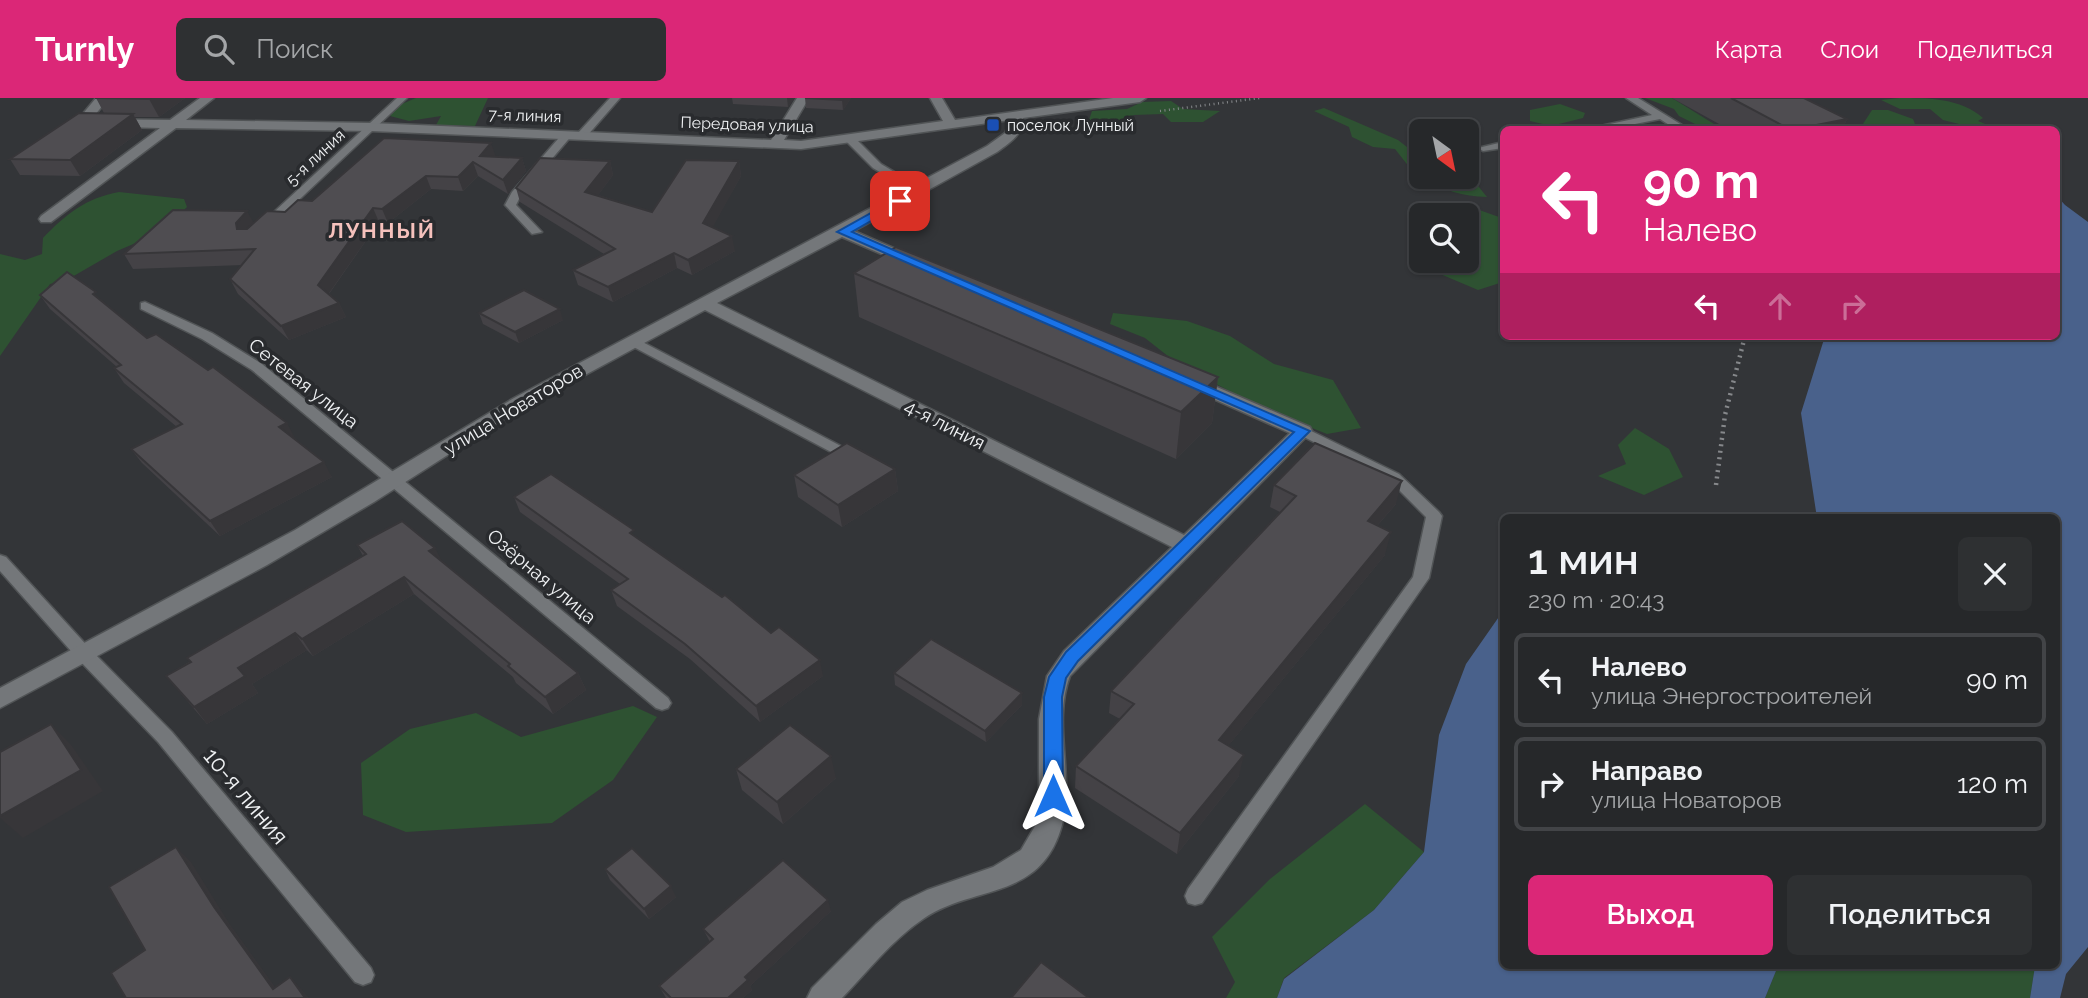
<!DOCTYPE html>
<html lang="ru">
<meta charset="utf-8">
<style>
body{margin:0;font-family:Raleway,sans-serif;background:#2e3032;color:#f1f3f6;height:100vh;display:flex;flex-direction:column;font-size:26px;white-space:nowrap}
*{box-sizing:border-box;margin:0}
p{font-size:23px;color:#a4a6a8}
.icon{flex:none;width:38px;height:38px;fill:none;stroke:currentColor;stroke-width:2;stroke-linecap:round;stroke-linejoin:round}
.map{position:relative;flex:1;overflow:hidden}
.details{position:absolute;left:1500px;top:416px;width:560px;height:455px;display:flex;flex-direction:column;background:#26282a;border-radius:10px;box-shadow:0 2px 5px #0004,0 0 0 2px #424447}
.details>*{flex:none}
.top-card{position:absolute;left:1500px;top:28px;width:560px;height:214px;border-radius:10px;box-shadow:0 2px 5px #0004,0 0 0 2px #424447;background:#db2777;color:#fff;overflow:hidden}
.needle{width:46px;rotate:147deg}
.buttons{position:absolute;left:1409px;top:21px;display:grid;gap:14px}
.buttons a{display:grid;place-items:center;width:70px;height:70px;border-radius:10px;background:#26282a;box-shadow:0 2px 5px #0004,0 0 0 2px #424447;font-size:35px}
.pin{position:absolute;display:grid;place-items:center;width:60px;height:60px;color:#fff;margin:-30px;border-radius:14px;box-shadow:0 4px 10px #0006}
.me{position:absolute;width:77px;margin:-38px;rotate:0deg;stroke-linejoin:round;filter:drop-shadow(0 0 5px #0008)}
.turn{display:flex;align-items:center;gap:24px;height:147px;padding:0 28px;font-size:32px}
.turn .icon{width:91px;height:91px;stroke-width:2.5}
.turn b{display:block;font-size:49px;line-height:60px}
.lanes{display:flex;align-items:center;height:66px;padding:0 28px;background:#0003;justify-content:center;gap:35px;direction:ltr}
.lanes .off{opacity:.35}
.round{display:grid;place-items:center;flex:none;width:74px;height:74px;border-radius:10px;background:#2e3032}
.overview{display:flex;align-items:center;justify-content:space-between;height:119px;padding:0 28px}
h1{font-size:42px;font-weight:600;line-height:52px}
.cta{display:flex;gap:14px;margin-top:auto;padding:14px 28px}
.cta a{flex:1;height:80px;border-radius:10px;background:#db2777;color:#fff;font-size:28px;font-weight:600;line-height:80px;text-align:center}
.cta a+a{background:#2e3032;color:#f1f3f6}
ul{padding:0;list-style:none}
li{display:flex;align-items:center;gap:21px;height:94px;margin:0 14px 10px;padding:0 14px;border:4px solid #424447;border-radius:10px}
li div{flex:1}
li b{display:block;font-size:26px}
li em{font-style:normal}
header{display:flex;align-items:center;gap:42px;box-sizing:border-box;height:98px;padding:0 35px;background:#db2777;color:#fff}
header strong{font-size:33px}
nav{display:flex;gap:38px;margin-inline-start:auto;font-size:24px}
.search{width:490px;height:63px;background:#2e3032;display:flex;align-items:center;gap:18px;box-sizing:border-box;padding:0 24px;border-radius:10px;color:#a4a6a8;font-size:26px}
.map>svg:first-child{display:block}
</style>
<header>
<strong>Turnly</strong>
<div class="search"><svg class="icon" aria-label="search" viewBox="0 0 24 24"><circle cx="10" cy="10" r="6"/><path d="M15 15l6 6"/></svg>Поиск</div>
<nav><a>Карта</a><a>Слои</a><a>Поделиться</a></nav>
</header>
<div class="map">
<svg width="2088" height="900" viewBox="0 0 2088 900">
<rect width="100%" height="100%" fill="#333538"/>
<g fill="#2e5232">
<path d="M416 0H488L475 28 436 27 441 18 409 23 390 18 397 8Z"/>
<path d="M1645 0H1672L1722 31H1705L1679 18 1674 11Z"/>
<path d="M1899 0C1928 0 1961 0 1983 20L1978 23 1997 31H1979L1943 22 1930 11H1900L1881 2Z"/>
<path d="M1171 3 1183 11 1220 13 1203 24H1171L1163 16 1134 17 1120 23 1089 22 1092 13 1127 11 1142 4Z"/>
<path d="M1560 6 1585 15 1583 20 1551 28 1530 23V12Z"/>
<path d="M1324 10 1398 42 1421 60V77L1410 70 1395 51 1373 49 1352 39 1349 29 1314 13Z"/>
<path d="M1872 12H1888L1913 21 1917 31H1874L1863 26Z"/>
<path d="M1423 79 1474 83 1487 99C1462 98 1444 93 1423 79Z"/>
<path d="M119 94 184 101 187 109 159 135 117 153 65 183 50 186 0 258V156L25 162 42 156 43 140C66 116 86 100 119 94Z"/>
<path d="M1468 108 1499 119 1503 138V184L1478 192 1426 170 1432 163H1466L1468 116 1457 110Z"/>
<path d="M1113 215 1187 223 1230 238 1274 266 1333 282 1361 330 1327 336 1262 310 1178 266 1145 240 1110 226Z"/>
<path d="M1635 330 1669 351 1683 379 1644 397 1598 378 1626 366 1618 347Z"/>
<path d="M633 608 657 619 613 682 552 725 406 734 363 717 361 665 410 631 476 615 521 639Z"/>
<path d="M1365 706 1424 754 1374 812 1284 880 1277 900H1226L1235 884 1212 839 1270 781Z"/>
<path d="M1778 868H2035L2030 900H1765Z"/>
</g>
<g fill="#49618b">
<path d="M2056 97 2065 107 2088 124V849L2066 876 2060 900H2030L2035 868H2056V420H1817L1801 315 1825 238H2056Z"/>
<path d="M1503 513V868H1778L1765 900H1277L1284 881 1374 812 1424 754 1439 637 1466 566Z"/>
</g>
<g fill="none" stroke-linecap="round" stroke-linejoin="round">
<defs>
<g id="lane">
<path d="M397 0H407L269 130H261V126Z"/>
<path d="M610 0H620L586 39H578V35Z"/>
<path d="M1626 0H1638L1690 32H1677L1660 21 1605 32H1582L1652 17Z"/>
<path d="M564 34 573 36 521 97 516 107 542 134 532 136 505 107 512 94Z"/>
<path d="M846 39H854L881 66 923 91V95H915L873 70 846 43Z"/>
<path d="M1503 44V50L1483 53 1478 50Z"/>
<path d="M145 204 212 235 262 266 668 600 671 605 668 610 662 612 656 610 252 272 202 241 141 211V205Z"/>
<path d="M633 239 858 357 860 360 853 365 848 363 628 246 627 243Z"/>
<path d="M1303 329 1399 376 1439 414 1442 418 1429 480 1202 805 1195 807 1188 805 1185 798 1188 791 1413 479 1426 419 1389 382 1298 336 1296 333Z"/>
<path d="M0 457 6 459 91 552 172 634 371 870 374 877 371 884 363 887 355 884 158 644 79 562 0 473Z"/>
</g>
<path id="street" d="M96 0H109L94 18V21L170 22 200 0H214L186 22 371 25 771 42 797 0H809L784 42 801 43 943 23 930 0H942L955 22 1113 0H1146L1140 4 1023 20C1023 37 1009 45 997 54L854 133 919 161 921 164 919 167H907L842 139 717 205 1184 437 1290 335 1184 288 1181 284 1184 280H1196L1310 329 1312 333 1070 578C1052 626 1075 678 1062 727 1041 804 973 786 923 821 892 842 868 873 842 900H807L812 890 876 826 902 804 927 792 993 769 1021 752 1035 728 1039 707V621L1047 578 1064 553 1172 449 705 212 504 321 374 404 267 467 0 610V590L295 432 514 300 987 48 1005 35 1010 22 801 51 371 33 176 30 51 124H41L39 121 41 118 160 30 84 28 81 18Z"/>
</defs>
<use href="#lane" stroke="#515456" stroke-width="3"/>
<use href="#street" stroke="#515456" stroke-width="3"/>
<path stroke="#86888b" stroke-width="2.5" stroke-dasharray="1 3.5" stroke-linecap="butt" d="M1160 13 1260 0"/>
<path stroke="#86888b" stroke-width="4.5" stroke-dasharray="2 4.5" stroke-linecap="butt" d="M1716 387 1725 317 1745 238"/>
<use href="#lane" fill="#74777a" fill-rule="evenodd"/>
<use href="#street" fill="#74777a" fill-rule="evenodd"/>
</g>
<g fill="#444246">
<path d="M96 0H185L159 19H135L142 32 80 78 20 77 10 61 104 15Z"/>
<path d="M732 0H794L788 9 733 6Z"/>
<path d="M805 0H851L843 12 806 10Z"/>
<path d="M1672 0H1804L1847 21 1842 32H1730Z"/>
<path d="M496 59 522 60 526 73 508 96 478 78 463 93 431 91 388 125 379 124 329 196 339 205 346 219 289 242 238 196 230 181 243 167 133 171 124 156 254 125 312 103Z"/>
<path d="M610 63 613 77 598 97 652 114 739 63 741 78 712 129 735 153 692 177 677 170 613 204 578 187 573 172 604 156 520 104 516 90Z"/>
<path d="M854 175 1218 279 1212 325 1176 361 859 219Z"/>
<path d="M40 197 101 203 147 240 295 340H294L332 379 220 438 142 365 131 351 177 329 124 285 114 270 117 269 50 211Z"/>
<path d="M479 215 563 222 519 245 483 226Z"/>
<path d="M895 371 898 393 842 429 798 399 794 377Z"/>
<path d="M1274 387 1396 406 1377 428 1385 457 1228 648 1239 678 1177 756 1075 690 1076 668 1120 621 1109 615 1111 593 1280 414 1270 409Z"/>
<path d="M514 399 637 440 823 578 760 624 690 561 617 508 611 492 620 486 520 414Z"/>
<path d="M357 447 442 463 578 575 586 592 553 616 516 585 513 579 414 496 313 558 307 552 252 586 258 595 207 626 166 578 363 458Z"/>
<path d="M894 575 1022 607 986 644 895 587Z"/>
<path d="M736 671 836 680 783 726 742 692Z"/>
<path d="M605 771 676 799 649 821 610 782Z"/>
<path d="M831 813 750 888 752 892 743 900H666L659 888 710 844 703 831Z"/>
</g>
<g fill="#373639">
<path d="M150 0H185L159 19 149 1Z"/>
<path d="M787 0H794L788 9Z"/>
<path d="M844 0H851L843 12 842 2Z"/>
<path d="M133 16 142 32 80 78 70 62Z"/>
<path d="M1847 21 1842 32H1794Z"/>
<path d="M491 45 496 59 484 72 480 58Z"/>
<path d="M522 60 526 73 508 96 503 82Z"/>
<path d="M610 63 613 77 590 108 585 94Z"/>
<path d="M739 63 741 78 707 140 703 125Z"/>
<path d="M473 64 478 78 463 93 458 79Z"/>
<path d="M426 78 431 91 388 125 382 111Z"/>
<path d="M373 110 379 124 325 201 318 187Z"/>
<path d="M247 113 255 127 244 145 237 131 236 125Z"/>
<path d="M732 138 735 153 692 177 688 162Z"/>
<path d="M674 155 677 170 613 204 608 189Z"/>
<path d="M339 205 346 219 289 242 281 228Z"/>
<path d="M560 211 563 222 519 245 515 234Z"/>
<path d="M1218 279 1212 325 1176 361 1181 314Z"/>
<path d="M287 325 295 340 288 344 279 329Z"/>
<path d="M324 364 332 379 220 438 210 423Z"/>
<path d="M895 371 898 393 842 429 838 407Z"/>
<path d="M1402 383 1396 406 1362 445 1368 423Z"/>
<path d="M1391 434 1385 457 1215 664 1219 642Z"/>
<path d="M435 450 444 467 429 453Z"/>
<path d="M404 479 414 496 313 558 302 541Z"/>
<path d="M295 535 307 552 252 586 258 595 207 626 194 609 238 570Z"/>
<path d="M820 562 823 578 760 624 756 608Z"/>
<path d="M578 575 586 592 553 616 545 599Z"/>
<path d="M1022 595V607L986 644 985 633Z"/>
<path d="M51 626 72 648 103 693 23 740 0 720V718Z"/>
<path d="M1244 657 1239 678 1177 756 1180 735Z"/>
<path d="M831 658 836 680 783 726 777 704Z"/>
<path d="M176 749 191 764 229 825 283 900 273 891 214 809Z"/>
<path d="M671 788 676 799 649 821 644 811Z"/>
<path d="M828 802 831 813 750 888 752 892 743 900H728L745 879Z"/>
<path d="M290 879 304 894 309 900H305Z"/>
</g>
<g fill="#4f4d51" stroke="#373639" stroke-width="2">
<path d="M95 0H150L149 1Z"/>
<path d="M805 0H844L842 2Z"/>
<path d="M1731 0H1804L1847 21 1791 32Z"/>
<path d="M79 15 133 16 70 62 10 61Z"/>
<path d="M384 40 491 45 480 58 522 60 503 82 473 64 458 79 426 78 382 111 373 110 318 187 339 205 281 228 230 181 255 151 124 156 173 112 247 113 236 125 237 131H247L267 113 285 114 298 102 312 103Z"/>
<path d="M540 60 610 63 585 94 652 114 686 62 739 63 703 125 732 138 688 162 674 155 608 189 573 172 615 151 516 90Z"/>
<path d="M896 149 1218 279 1181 314 854 175Z"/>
<path d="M67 174 96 194 93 196 147 240 156 236 208 272 213 269 287 325 279 329 324 364 210 423 131 351 182 326 114 270 121 267 40 197Z"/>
<path d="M524 192 560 211 515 234 479 215Z"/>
<path d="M847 345 895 371 838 407 794 377Z"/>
<path d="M1315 345 1402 383 1368 423 1391 434 1219 642 1244 657 1180 735 1076 668 1134 606 1111 593 1296 398 1274 387Z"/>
<path d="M551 376 634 432 630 435 722 499 725 497 771 535 779 529 820 562 756 608 685 546 611 492 628 481 514 399Z"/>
<path d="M402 423 435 450 429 453 578 575 545 599 508 568 510 566 404 479 302 541 295 535 238 570 245 578 194 609 166 578 191 564 187 560 366 456 357 447Z"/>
<path d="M931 541 1022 595 985 633 894 575Z"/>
<path d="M51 626 81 672 0 718V654Z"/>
<path d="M790 627 831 658 777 704 736 671Z"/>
<path d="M176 749 214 809 273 891 290 879 305 900H126L111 875 145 852 109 789Z"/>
<path d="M632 750 671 788 644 811 605 771Z"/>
<path d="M783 762 828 802 745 879 748 882 728 900H671L659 888 713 841 703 831Z"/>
<path d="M1041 864 1089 900H1011Z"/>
</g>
<path fill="#1a73e8" stroke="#114b97" stroke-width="2" d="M896 101 906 103 852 134 1310 333 1078 563 1066 580 1062 599 1063 698 1060 704 1053 707 1046 704 1044 698V599L1049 579 1066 554 1294 334 837 134Z"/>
<rect fill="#1a4fb4" stroke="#292b2e" stroke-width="2.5" x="986" y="20" width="14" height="14" rx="3.5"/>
<g text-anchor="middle" stroke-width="7" stroke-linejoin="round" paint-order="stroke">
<g font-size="16" fill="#eff1f3" stroke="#292b2e">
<text transform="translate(525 17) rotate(2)" y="6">7-я линия</text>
<text transform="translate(747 26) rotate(2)" y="6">Передовая улица</text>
<text transform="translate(315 59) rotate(-43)" y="6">5-я линия</text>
</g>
<g font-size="16" fill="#eff1f3" stroke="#292b2e" text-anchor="start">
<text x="1007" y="33">поселок Лунный</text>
</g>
<g font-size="19" fill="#eff1f3" stroke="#292b2e">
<text transform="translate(304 285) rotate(38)" y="7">Сетевая улица</text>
<text transform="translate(513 311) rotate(-31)" y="7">улица Новаторов</text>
<text transform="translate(945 326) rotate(27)" y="7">4-я линия</text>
<text transform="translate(542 478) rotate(40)" y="7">Озёрная улица</text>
</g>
<g font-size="21" font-weight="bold" letter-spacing="2" fill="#f5c1bc" stroke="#292b2e">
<text x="382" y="140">ЛУННЫЙ</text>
</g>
<g font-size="23" fill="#eff1f3" stroke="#292b2e">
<text transform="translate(246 698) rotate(50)" y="8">10-я линия</text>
</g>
</g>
</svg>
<div class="buttons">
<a><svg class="needle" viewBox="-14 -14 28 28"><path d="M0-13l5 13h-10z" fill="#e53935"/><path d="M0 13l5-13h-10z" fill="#a4a6a8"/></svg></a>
<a><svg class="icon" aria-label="search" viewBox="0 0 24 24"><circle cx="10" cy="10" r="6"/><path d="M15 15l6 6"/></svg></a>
</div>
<div class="pin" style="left:900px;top:103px;background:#d93025"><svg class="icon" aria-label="arrive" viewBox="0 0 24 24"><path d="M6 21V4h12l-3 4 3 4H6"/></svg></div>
<svg class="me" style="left:1053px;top:698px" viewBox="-20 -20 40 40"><path d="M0-17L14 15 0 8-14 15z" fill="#1a73e8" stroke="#fff" stroke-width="4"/></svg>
<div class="top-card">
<div class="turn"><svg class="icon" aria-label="left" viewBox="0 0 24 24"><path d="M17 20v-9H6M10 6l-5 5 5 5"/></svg><div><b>90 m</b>Налево</div></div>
<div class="lanes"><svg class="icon" aria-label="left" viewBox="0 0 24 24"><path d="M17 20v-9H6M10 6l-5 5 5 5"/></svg><svg class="icon off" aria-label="ahead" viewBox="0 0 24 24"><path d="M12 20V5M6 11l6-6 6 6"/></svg><svg class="icon off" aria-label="right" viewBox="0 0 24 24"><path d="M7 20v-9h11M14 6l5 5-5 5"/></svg></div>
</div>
<section class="details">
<div class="overview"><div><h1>1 мин</h1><p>230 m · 20:43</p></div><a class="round"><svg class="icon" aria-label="close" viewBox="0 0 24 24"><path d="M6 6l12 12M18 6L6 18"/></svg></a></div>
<ul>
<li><svg class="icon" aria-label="left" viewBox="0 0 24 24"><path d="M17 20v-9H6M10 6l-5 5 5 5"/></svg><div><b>Налево</b><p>улица Энергостроителей</p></div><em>90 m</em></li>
<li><svg class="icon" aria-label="right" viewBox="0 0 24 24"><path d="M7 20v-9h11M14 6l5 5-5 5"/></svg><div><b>Направо</b><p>улица Новаторов</p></div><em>120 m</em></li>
</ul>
<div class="cta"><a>Выход</a><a>Поделиться</a></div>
</section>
</div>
